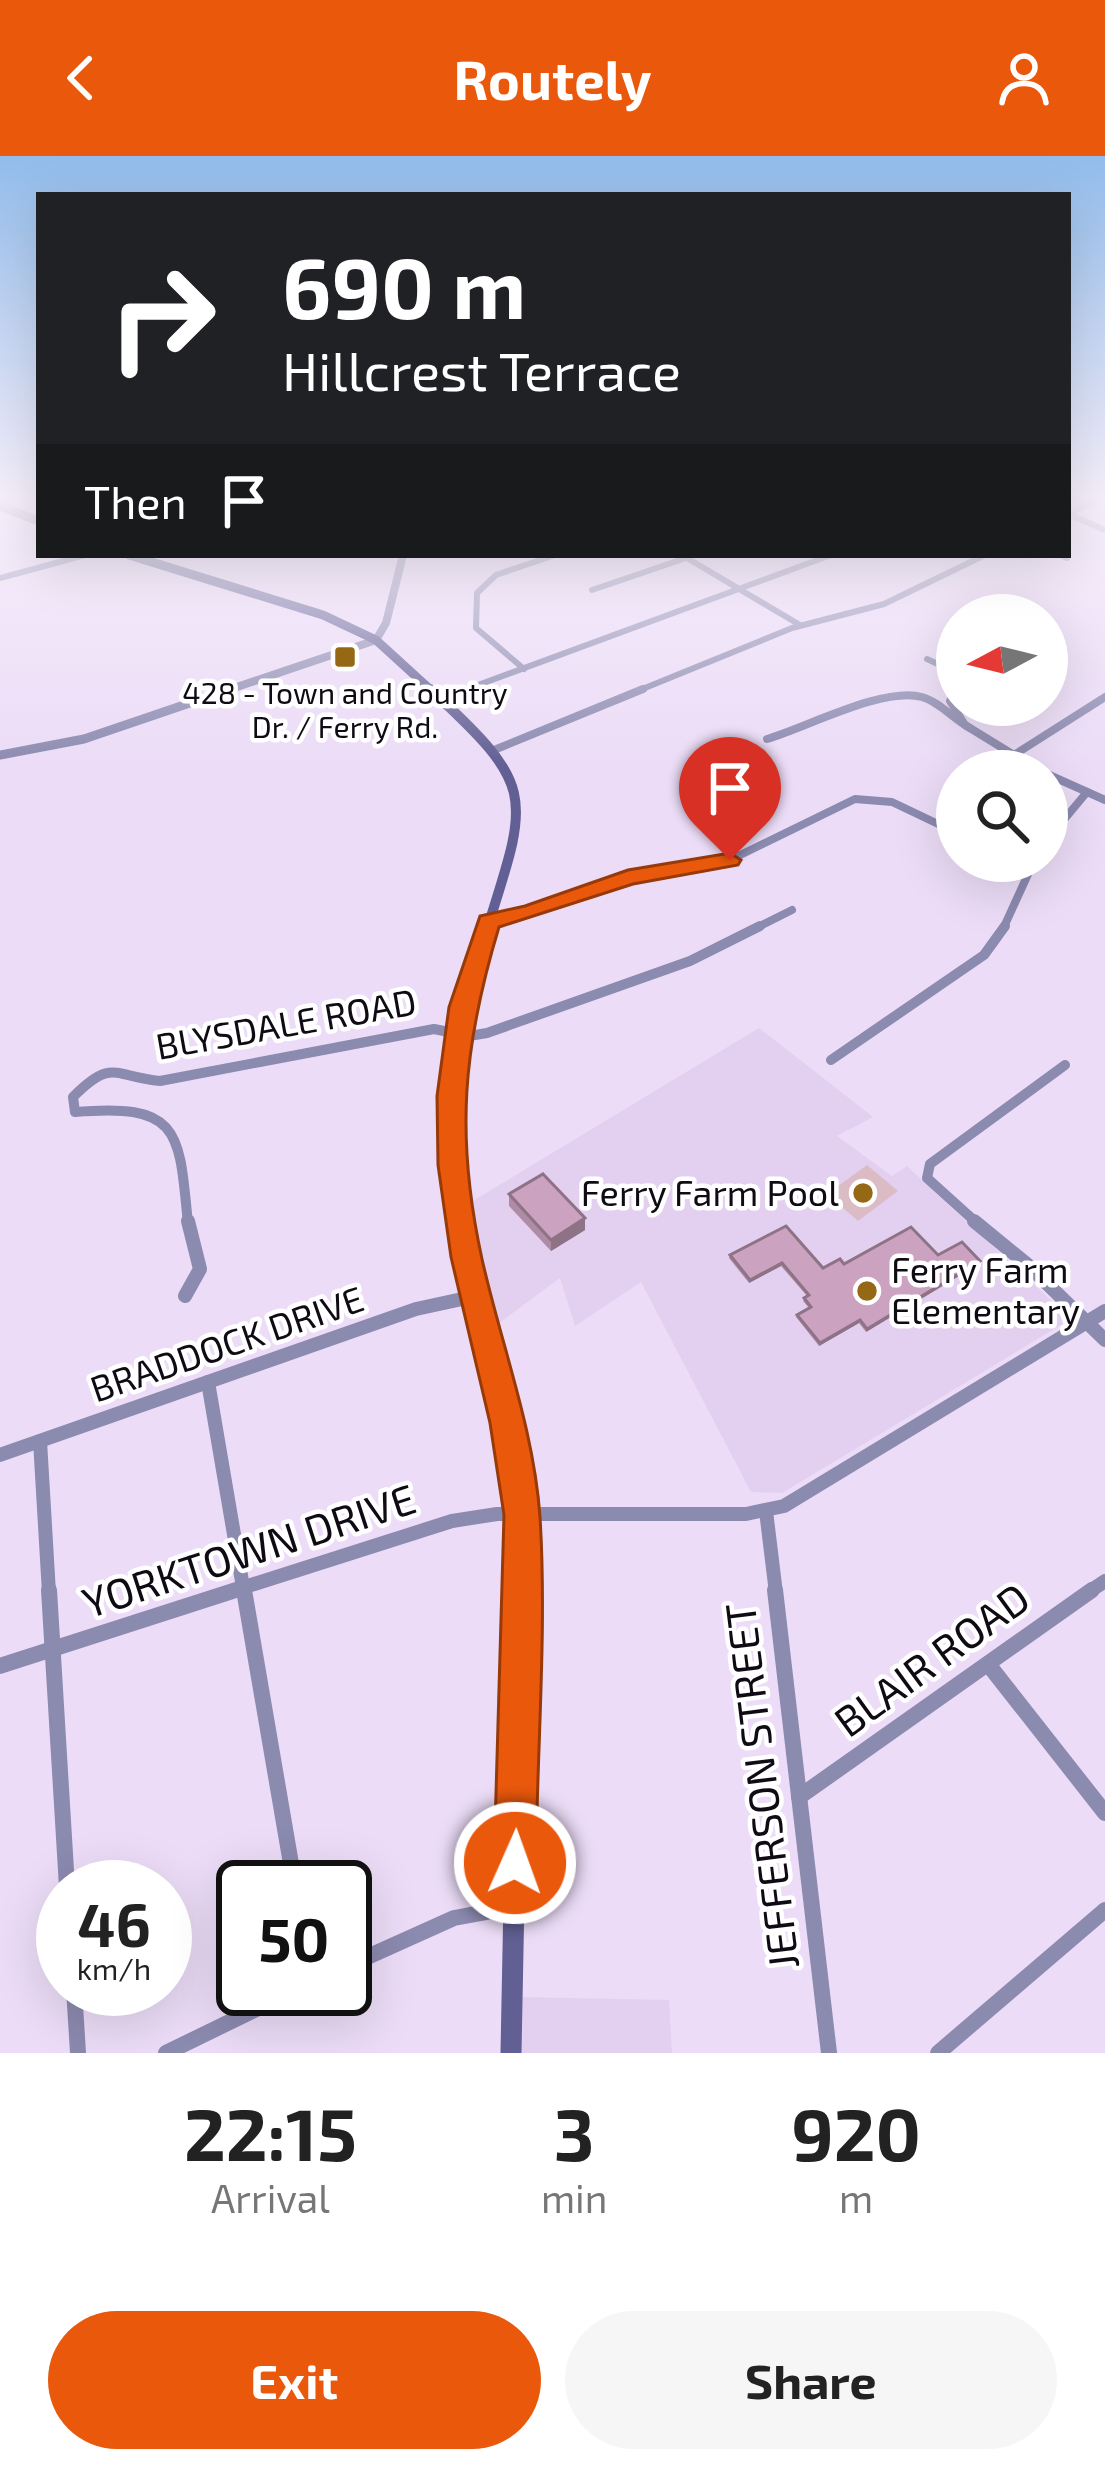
<!DOCTYPE html>
<style>
body{margin:0;font-family:"Exo 2",sans-serif;background:#f6f6f6;color:#222;height:100vh;display:flex;flex-direction:column;font-size:45px;white-space:nowrap}
*{box-sizing:border-box;margin:0}
p{font-size:39px;color:#767676}
.icon{flex:none;width:66px;height:66px;fill:none;stroke:currentColor;stroke-width:2;stroke-linecap:round;stroke-linejoin:round}
.map{position:relative;height:1897px;overflow:hidden}
.details{display:flex;flex-direction:column;background:#fff;flex:1}
.details>*{flex:none}
.top-card{position:absolute;left:36px;top:36px;width:1035px;height:366px;border-radius:0px;box-shadow:0 12px 48px #0002;background:#202124;color:#fff;overflow:hidden}
.needle{width:78px;rotate:263deg}
.buttons{position:absolute;left:936px;top:438px;display:grid;gap:24px}
.buttons a{display:grid;place-items:center;width:132px;height:132px;border-radius:50%;background:#fff;box-shadow:0 12px 48px #0002;font-size:60px}
.speed{position:absolute;left:36px;top:1704px;display:flex;gap:24px;font-size:60px;font-weight:700;text-align:center}
.speed>*{display:grid;place-content:center;width:156px;height:156px;border-radius:50%;background:#fff;box-shadow:0 12px 48px #0002;line-height:1}
.speed small{font-size:30px;font-weight:400}
.speed .limit{border:6px solid #111;border-radius:18px;background:#fff;color:#111}
.pin{position:absolute;display:grid;place-items:center;width:102px;height:102px;color:#fff;margin:-123px -51px;border-radius:50% 50% 50% 0;rotate:-45deg;box-shadow:0 0 12px #0007}
.pin .icon{rotate:45deg}
.me{position:absolute;width:132px;margin:-66px;rotate:2deg;stroke-linejoin:round;filter:drop-shadow(0 0 9px #0008)}
.turn{display:flex;align-items:center;gap:42px;height:252px;padding:0 48px;font-size:54px}
.turn .icon{width:156px;height:156px;stroke-width:2.5}
.turn b{display:block;font-size:84px;line-height:102px}
.then{display:flex;align-items:center;height:114px;padding:0 48px;background:#0003;gap:24px;font-size:45px}
.eta{display:flex;justify-content:space-evenly;align-items:center;height:204px;text-align:center}
.eta b{font-size:72px;font-weight:700;line-height:84px}
.button{display:flex;gap:24px;margin-top:auto;padding:24px 48px}
.button a{flex:1;height:138px;border-radius:72px;background:#ea580c;color:#fff;font-size:48px;font-weight:700;line-height:138px;text-align:center}
.button a+a{background:#f6f6f6;color:#222}
header{display:flex;justify-content:space-between;align-items:center;height:156px;padding:0 48px;background:#ea580c;color:#fff;font-size:54px;font-weight:700}
.map>svg:first-child{display:block}
</style>
<header><svg class="icon" aria-label="back" viewBox="0 0 24 24"><path d="M15 5l-7 7 7 7"/></svg>Routely<svg class="icon" aria-label="person" viewBox="0 0 24 24"><circle cx="12" cy="8" r="4"/><path d="M4 21q1-7 8-7t8 7"/></svg></header>
<div class="map">
<svg width="1105" height="1897" viewBox="0 0 1105 1897">
<rect width="100%" height="100%" fill="#ecdcf7"/>
<g fill="#e3d0f1">
<path d="M759 872 873 961 837 980 892 1020 907 1010 1071 1163 782 1337 751 1336 641 1126 575 1170 560 1122 495 1170 468 1048Z"/>
<path d="M518 1841 669 1844 672 1897H519Z"/>
</g>
<path fill="#dcbcc4" d="M867 1009 898 1035 858 1065 827 1038Z"/>
<g fill="none" stroke-linecap="round" stroke-linejoin="round">
<g stroke="#8b8aaf" stroke-width="6">
<path d="M1068 358 1105 374"/>
<path d="M1068 358 1094 345"/>
<path d="M682 399 800 469"/>
<path d="M1060 399 1067 402"/>
<path d="M0 422 85 399"/>
<path d="M592 434 686 402"/>
<path d="M1019 457 1024 459"/>
<path d="M1047 469 1055 475 1047 482"/>
<path d="M927 503 957 517"/>
<path d="M524 513 476 472 477 437 496 419 555 399"/>
<path d="M459 536 831 399"/>
<path d="M635 536 792 472 884 448 985 399"/>
</g>
<g stroke="#8b8aaf" stroke-width="8">
<path d="M957 533 950 545 965 569 1040 615"/>
<path d="M443 542 467 533"/>
<path d="M767 583C805 572 884 530 922 541 940 546 954 564 970 572"/>
<path d="M494 594 643 533"/>
<path d="M1014 599 1105 541"/>
<path d="M1047 618 1105 644"/>
<path d="M1047 684 1087 636"/>
<path d="M488 766 530 757 629 722 730 704 855 643 892 646 957 677"/>
<path d="M754 773 792 754"/>
<path d="M1003 773 1034 705"/>
</g>
<g stroke="#8b8aaf" stroke-width="10">
<path d="M831 904 984 799 1005 770"/>
<path d="M188 1068C179 975 181 947 75 956L73 941C112 902 113 920 160 925L434 873 469 880 487 877 690 805 760 770"/>
<path d="M978 1068 927 1022 930 1008 1065 909"/>
</g>
<g stroke="#8b8aaf" stroke-width="14">
<path d="M974 1065 1029 1110 1105 1184"/>
<path d="M185 1140 200 1113 188 1065"/>
<path d="M208 1226 244 1437"/>
<path d="M40 1285 49 1437"/>
<path d="M0 1299 416 1153 476 1140"/>
<path d="M766 1355 776 1437"/>
<path d="M226 1437 452 1365 497 1358H746L784 1350 1105 1155"/>
<path d="M1087 1437 1105 1425"/>
</g>
<g stroke="#8b8aaf" stroke-width="16">
<path d="M49 1434 67 1731"/>
<path d="M244 1434 295 1731"/>
<path d="M775 1434 829 1897"/>
<path d="M988 1508 1105 1657"/>
<path d="M0 1510 236 1434"/>
<path d="M799 1641 1092 1434"/>
<path d="M345 1811 454 1762 514 1751"/>
<path d="M74 1833 78 1897"/>
<path d="M166 1897 297 1833"/>
<path d="M938 1897 1105 1754"/>
</g>
<path stroke="#8b8aaf" stroke-width="8" d="M222 536 376 484 386 467 403 399"/>
<path stroke="#8b8aaf" stroke-width="9" d="M0 599 84 583 231 533"/>
<g stroke="#615f93" stroke-width="9">
<path d="M0 350 39 365"/>
<path d="M129 399 323 459 376 484 433 536"/>
</g>
<path stroke="#615f93" stroke-width="10" d="M430 533C536 631 530 638 487 773"/>
<path stroke="#615f93" stroke-width="14" d="M460 1068 449 970 462 851 488 770"/>
<path stroke="#615f93" stroke-width="16" d="M460 1065 507 1267 522 1359 520 1437"/>
<path stroke="#615f93" stroke-width="21" d="M511 1897 520 1434"/>
</g>
<g fill="#af8ca5">
<path d="M509 1038 585 1062V1074L551 1095 509 1050Z"/>
<path d="M730 1099 823 1112 844 1108 938 1099 980 1105 979 1108 866 1176 859 1167 819 1190 796 1161 797 1159 809 1152 803 1145 807 1140 781 1110 749 1127 729 1102Z"/>
</g>
<g fill="#8e7286">
<path d="M585 1062V1074L551 1095V1084Z"/>
<path d="M980 1105 979 1108 866 1176 867 1173Z"/>
<path d="M782 1107 781 1110 749 1127 750 1124Z"/>
<path d="M860 1164 859 1167 819 1190 820 1187Z"/>
</g>
<g fill="#cba3c0" stroke="#8e7286" stroke-width="3">
<path d="M543 1018 585 1062 551 1084 509 1038Z"/>
<path d="M786 1070 823 1112 840 1103 844 1108 911 1071 938 1099 962 1086 980 1105 867 1173 860 1164 820 1187 797 1159 811 1151 804 1142 809 1139 782 1107 750 1124 730 1099Z"/>
</g>
<linearGradient id="sky" x2="0" y2="1"><stop stop-color="#92bceb"/><stop offset="0.56" stop-color="#f6effb"/><stop offset="1" stop-color="#f6effb" stop-opacity="0"/></linearGradient>
<rect width="1105" height="611" fill="url(#sky)"/>
<path fill="#ea580c" stroke="#983908" stroke-width="3" d="M730 697 741 704 738 709 633 728 499 771C463 890 455 980 482 1103 501 1188 534 1273 540 1361 547 1472 537 1594 536 1707L530 1722 515 1728 500 1722 494 1707 504 1359 490 1267 451 1101 438 1009 437 940 449 851 480 760 525 750 628 714Z"/>
<g fill="#956815" stroke="#fff" stroke-width="4.5">
<rect x="333" y="489" width="24" height="24" rx="6"/>
<circle cx="863" cy="1037" r="12"/>
<circle cx="867" cy="1135" r="12"/>
</g>
<g text-anchor="middle" stroke-width="9" stroke-linejoin="round" paint-order="stroke">
<g font-size="30" fill="#0f0a13" stroke="#fff">
<text x="345" y="548">428 - Town and Country<tspan x="345" dy="34">Dr. / Ferry Rd.</tspan></text>
</g>
<g font-size="36" fill="#0f0a13" stroke="#fff">
<text transform="translate(286 868) rotate(-10)" y="13">BLYSDALE ROAD</text>
<text transform="translate(227 1188) rotate(-19)" y="13">BRADDOCK DRIVE</text>
</g>
<g font-size="36" fill="#0f0a13" stroke="#fff" text-anchor="end">
<text x="839" y="1050">Ferry Farm Pool</text>
<text x="891" y="1127" text-anchor="start">Ferry Farm<tspan x="891" dy="41">Elementary</tspan></text>
</g>
<g font-size="42" fill="#0f0a13" stroke="#fff">
<text transform="translate(249 1395) rotate(-18)" y="15">YORKTOWN DRIVE</text>
<text transform="translate(932 1504) rotate(-36)" y="15">BLAIR ROAD</text>
<text transform="translate(762 1630) rotate(-97)" y="15">JEFFERSON STREET</text>
</g>
</g>
</svg>
<div class="buttons">
<a><svg class="needle" viewBox="-14 -14 28 28"><path d="M0-13l5 13h-10z" fill="#e53935"/><path d="M0 13l5-13h-10z" fill="#767676"/></svg></a>
<a><svg class="icon" aria-label="search" viewBox="0 0 24 24"><circle cx="10" cy="10" r="6"/><path d="M15 15l6 6"/></svg></a>
</div>
<div class="speed"><div>46<small>km/h</small></div><div class="limit">50</div></div>
<div class="pin" style="left:730px;top:704px;background:#d93025"><svg class="icon" aria-label="arrive" viewBox="0 0 24 24"><path d="M6 21V4h12l-3 4 3 4H6"/></svg></div>
<svg class="me" style="left:515px;top:1707px" viewBox="-20 -20 40 40"><circle r="17" fill="#ea580c" stroke="#fff" stroke-width="3"/><path d="M0-11L8 9 0 5-8 9z" fill="#fff"/></svg>
<div class="top-card">
<div class="turn"><svg class="icon" aria-label="right" viewBox="0 0 24 24"><path d="M7 20v-9h11M14 6l5 5-5 5"/></svg><div><b>690 m</b>Hillcrest Terrace</div></div>
<div class="then">Then<svg class="icon" aria-label="arrive" viewBox="0 0 24 24"><path d="M6 21V4h12l-3 4 3 4H6"/></svg></div>
</div>
</div>
<section class="details">
<div class="eta">
<div><b>22:15</b><p>Arrival</p></div>
<div><b>3</b><p>min</p></div>
<div><b>920</b><p>m</p></div>
</div>
<div class="button"><a>Exit</a><a>Share</a></div>
</section>
